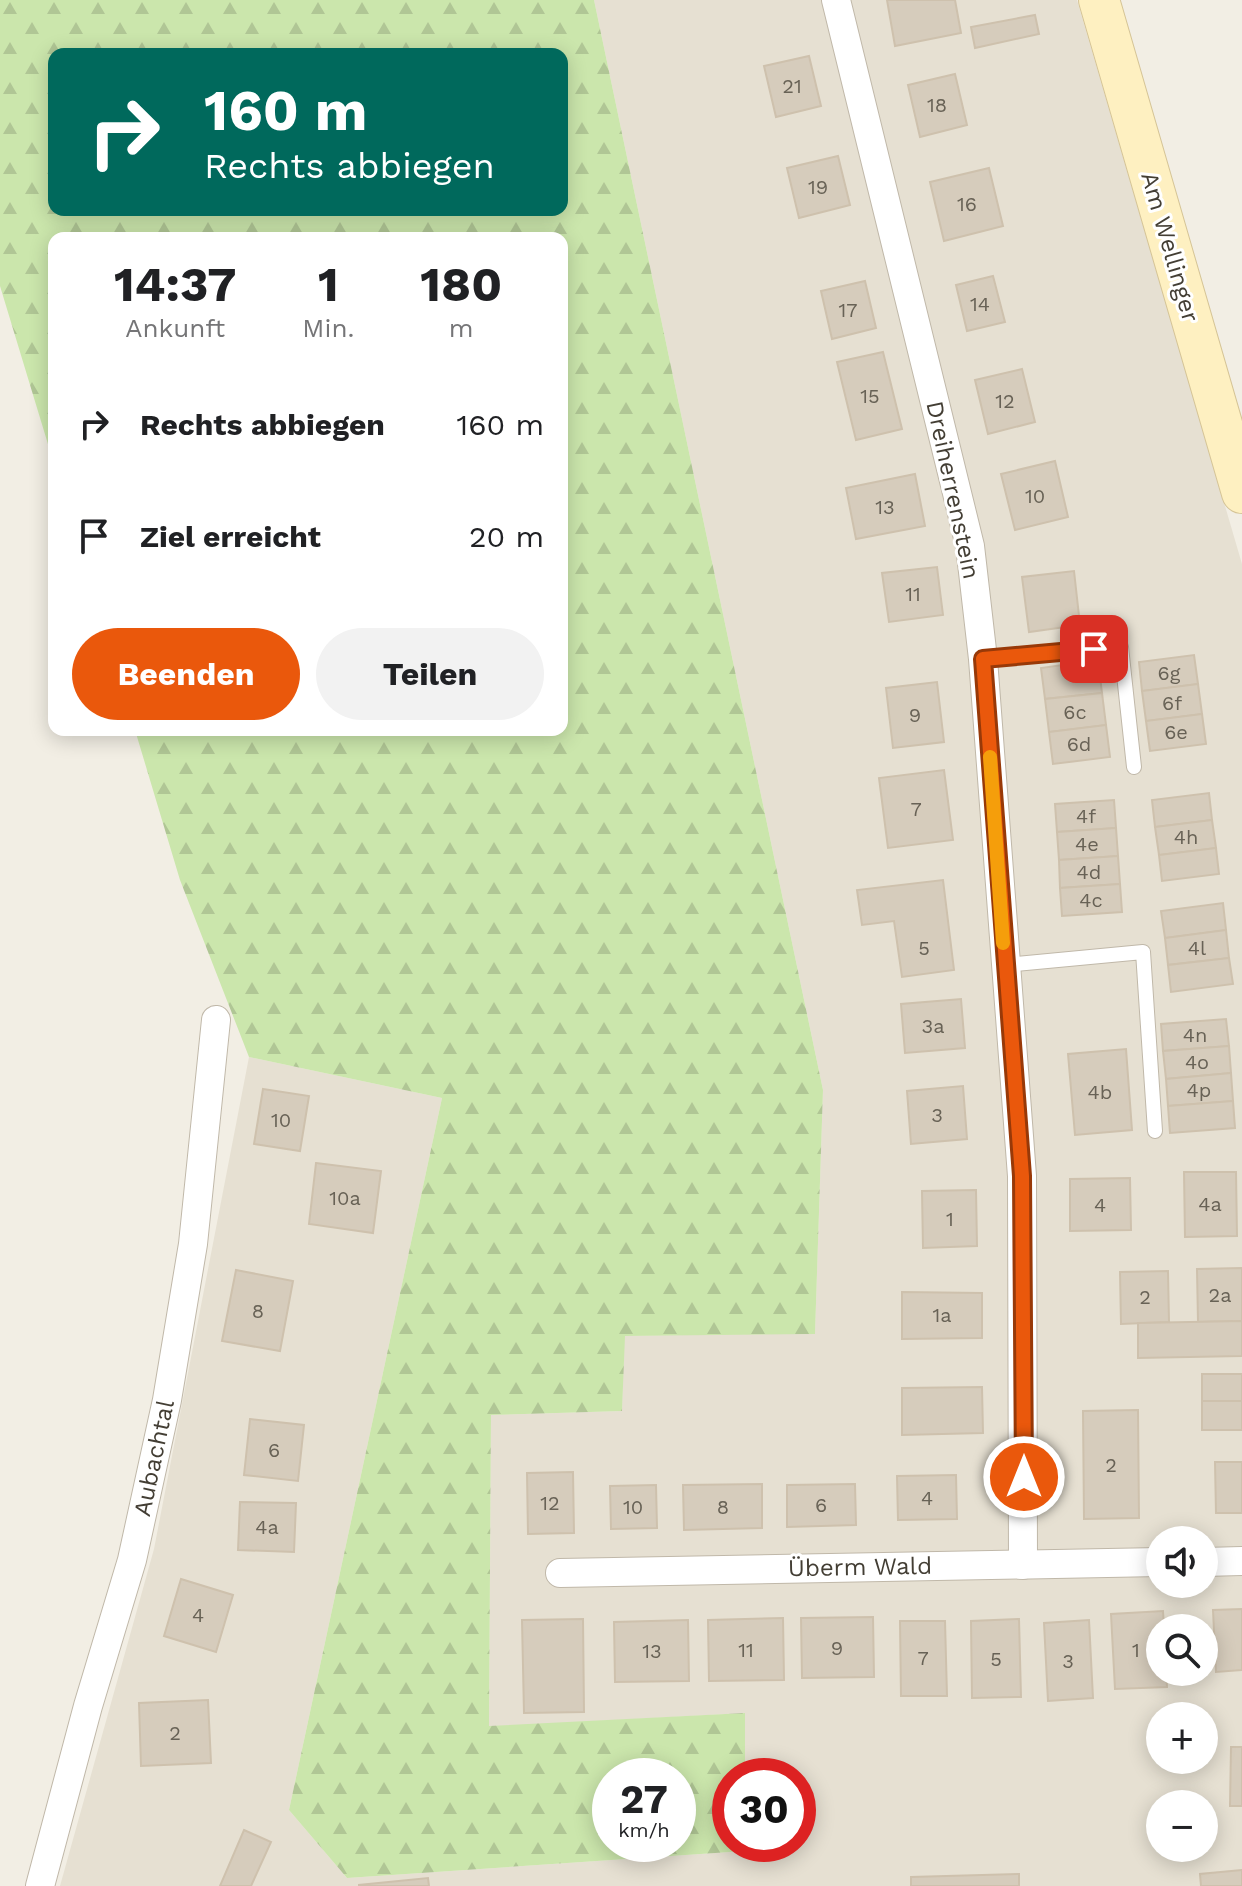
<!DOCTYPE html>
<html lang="de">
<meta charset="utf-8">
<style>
body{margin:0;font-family:"Work Sans",sans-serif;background:#f2f2f2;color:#202124;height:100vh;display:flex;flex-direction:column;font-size:30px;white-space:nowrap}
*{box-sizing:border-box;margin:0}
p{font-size:26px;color:#757577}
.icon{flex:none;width:44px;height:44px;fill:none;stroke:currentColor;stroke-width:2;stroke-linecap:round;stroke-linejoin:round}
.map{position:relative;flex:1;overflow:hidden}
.side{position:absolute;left:48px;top:232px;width:520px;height:504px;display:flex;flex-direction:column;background:#fff;border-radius:16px;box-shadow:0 4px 20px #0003}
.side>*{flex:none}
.top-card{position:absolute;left:48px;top:48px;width:520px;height:168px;border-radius:16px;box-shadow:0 4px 20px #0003;background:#00695c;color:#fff;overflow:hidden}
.controls{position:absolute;left:1146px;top:1526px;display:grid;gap:16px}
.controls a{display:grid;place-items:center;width:72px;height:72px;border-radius:50%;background:#fff;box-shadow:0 4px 20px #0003;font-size:40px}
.speed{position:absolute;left:592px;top:1758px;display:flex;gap:16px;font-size:40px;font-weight:700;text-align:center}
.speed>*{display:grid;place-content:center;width:104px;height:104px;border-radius:50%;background:#fff;box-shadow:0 4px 20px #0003;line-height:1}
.speed small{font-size:20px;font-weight:400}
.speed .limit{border:12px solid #d22;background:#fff;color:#111}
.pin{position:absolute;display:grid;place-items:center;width:68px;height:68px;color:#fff;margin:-34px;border-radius:16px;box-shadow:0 4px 12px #0006}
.me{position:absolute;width:88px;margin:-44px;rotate:0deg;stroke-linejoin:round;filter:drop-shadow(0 0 6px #0008)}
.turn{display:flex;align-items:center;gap:28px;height:168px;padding:0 24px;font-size:36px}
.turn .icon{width:104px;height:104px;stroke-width:2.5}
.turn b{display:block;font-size:56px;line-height:68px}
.eta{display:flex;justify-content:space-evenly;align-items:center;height:136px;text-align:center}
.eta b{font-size:48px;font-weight:700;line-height:56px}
.button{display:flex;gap:16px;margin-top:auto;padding:16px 24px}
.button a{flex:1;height:92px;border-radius:48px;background:#ea580c;color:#fff;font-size:32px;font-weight:700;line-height:92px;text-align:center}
.button a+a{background:#f2f2f2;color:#202124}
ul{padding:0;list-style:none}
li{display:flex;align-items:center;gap:24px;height:112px;padding:0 24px}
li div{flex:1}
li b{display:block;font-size:30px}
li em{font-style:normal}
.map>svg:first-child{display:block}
</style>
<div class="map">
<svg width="1242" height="1886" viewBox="0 0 1242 1886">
<defs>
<pattern id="forest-firs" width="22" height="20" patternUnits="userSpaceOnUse" patternTransform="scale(2)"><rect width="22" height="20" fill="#cbe6ac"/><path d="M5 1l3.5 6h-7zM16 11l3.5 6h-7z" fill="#b0c695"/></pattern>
</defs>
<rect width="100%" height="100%" fill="#f2eee4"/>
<path fill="#e6e0d2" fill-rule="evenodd" d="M594 0H1077L1242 564V1886H60L154 1549 249 1057 442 1098 289 1810 347 1878 745 1851V1844H798V1776H745V1713L489 1727 491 1415 622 1411 624 1336 815 1333 823 1090ZM1160 1540H1204V1584H1160ZM1160 1628H1204V1672H1160ZM1160 1716H1204V1760H1160ZM1160 1804H1204V1848H1160Z"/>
<path fill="url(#forest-firs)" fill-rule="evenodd" d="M0 0H594L823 1090 815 1334 625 1336 622 1411 491 1415 489 1726 745 1713V1776H730V1844H745V1851L347 1878 289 1810 442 1098 249 1057 180 880 135 730H562V238H54V464L0 286ZM54 54H562V210H54ZM610 1776H678V1844H610Z"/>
<g fill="#d6ccbc" stroke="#cec1ad" stroke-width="2">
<path d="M887 0H955L961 33 895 46Z"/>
<path d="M1035 15 1039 34 975 48 971 27Z"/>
<path d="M809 56 821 106 776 117 764 66Z"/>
<path d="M955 74 967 125 920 137 908 85Z"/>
<path d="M838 156 850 205 799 218 787 168Z"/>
<path d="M989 168 1003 226 944 241 930 182Z"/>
<path d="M993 276 1005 322 967 331 956 285Z"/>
<path d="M865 281 876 328 832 339 821 291Z"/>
<path d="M883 352 902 429 856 440 837 362Z"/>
<path d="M1022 369 1035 422 988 434 975 380Z"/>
<path d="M1055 461 1068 517 1015 530 1001 474Z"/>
<path d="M915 474 925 526 856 539 846 488Z"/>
<path d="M937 567 943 615 889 622 882 573Z"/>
<path d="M1074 571 1080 625 1029 632 1022 577Z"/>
<path d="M1194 655 1198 684 1142 691 1139 662Z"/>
<path d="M1098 660 1102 693 1045 699 1041 668Z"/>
<path d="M937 682 944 742 893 748 886 688Z"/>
<path d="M1198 684 1202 714 1146 721 1142 691Z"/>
<path d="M1102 693 1106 725 1049 732 1045 699Z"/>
<path d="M1202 714 1206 744 1150 751 1146 721Z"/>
<path d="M1106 725 1110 757 1053 764 1049 732Z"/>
<path d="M944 770 953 840 888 848 879 778Z"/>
<path d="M1209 793 1212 820 1155 827 1152 800Z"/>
<path d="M1114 800 1116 828 1057 832 1055 804Z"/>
<path d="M1212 820 1216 848 1159 855 1155 827Z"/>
<path d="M1116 828 1118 856 1059 860 1057 832Z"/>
<path d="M1216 848 1219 874 1162 881 1159 855Z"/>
<path d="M1118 856 1120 884 1060 888 1059 860Z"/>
<path d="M943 880 954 970 902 977 894 921 862 925 857 890Z"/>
<path d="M1120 884 1122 912 1062 916 1060 888Z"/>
<path d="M1223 903 1226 930 1165 938 1161 911Z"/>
<path d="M1226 930 1229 958 1168 965 1165 938Z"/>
<path d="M1229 958 1233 984 1171 992 1168 965Z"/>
<path d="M961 999 965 1048 905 1053 901 1004Z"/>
<path d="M1226 1019 1229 1046 1163 1051 1161 1024Z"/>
<path d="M1229 1046 1231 1073 1166 1079 1163 1051Z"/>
<path d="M1126 1049 1132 1130 1075 1135 1068 1054Z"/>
<path d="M1231 1073 1233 1101 1168 1106 1166 1079Z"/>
<path d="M963 1086 967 1139 911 1144 907 1091Z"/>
<path d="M263 1089 309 1096 300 1151 254 1144Z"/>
<path d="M1233 1101 1235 1128 1170 1133 1168 1106Z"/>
<path d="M316 1163 381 1171 373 1233 309 1224Z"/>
<path d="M1184 1172H1236L1237 1236 1185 1237Z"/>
<path d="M1130 1178 1131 1230 1070 1231V1179Z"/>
<path d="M976 1190 977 1246 923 1248 922 1191Z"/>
<path d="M1242 1268V1321L1198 1322 1197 1269Z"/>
<path d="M236 1270 293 1281 280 1351 222 1341Z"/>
<path d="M1168 1271 1169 1322 1121 1324 1120 1272Z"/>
<path d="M902 1292 982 1293V1338L902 1339Z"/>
<path d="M1242 1321V1356L1138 1358V1323Z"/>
<rect x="1202" y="1374" width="40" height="27"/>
<path d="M982 1387 983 1433 902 1435V1388Z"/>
<rect x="1202" y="1401" width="40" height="29"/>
<path d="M1138 1410 1139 1518 1084 1519 1083 1411Z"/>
<path d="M250 1419 304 1425 298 1481 244 1475Z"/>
<path d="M1215 1462H1242V1513H1216Z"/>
<path d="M573 1472 574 1533 528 1534 527 1473Z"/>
<path d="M956 1475 957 1519 898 1520 897 1476Z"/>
<path d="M762 1484V1528L684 1530 683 1485Z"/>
<path d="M855 1484 856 1525 787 1527V1485Z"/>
<path d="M656 1485 657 1528 611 1529 610 1486Z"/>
<path d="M240 1502 296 1503 294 1552 238 1550Z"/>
<path d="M181 1579 233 1595 216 1652 164 1636Z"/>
<path d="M1242 1609V1670L1216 1672 1213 1610Z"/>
<path d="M1163 1611 1164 1628H1160V1672H1166L1167 1687 1115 1689 1111 1614Z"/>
<path d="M873 1617 874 1677 802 1678 801 1618Z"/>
<path d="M783 1618 784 1680 709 1681 708 1620Z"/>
<path d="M583 1619 584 1712 524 1713 522 1620Z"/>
<path d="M1019 1619 1021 1697 972 1698 971 1621Z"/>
<path d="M688 1620 689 1681 615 1682 614 1622Z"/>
<path d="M1089 1620 1093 1698 1048 1701 1044 1623Z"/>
<path d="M900 1621H945L947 1696H901Z"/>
<path d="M208 1700 211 1763 141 1766 139 1703Z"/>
<path d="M1231 1747H1242V1806H1230Z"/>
<path d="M244 1830 271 1842 251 1886H220Z"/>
<path d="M1242 1870V1886H1201L1200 1874Z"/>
<path d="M1019 1874V1886H911V1877Z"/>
<path d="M428 1878 429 1886H359V1885Z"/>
</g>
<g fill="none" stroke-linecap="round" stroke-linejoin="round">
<defs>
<g id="service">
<path d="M983 659 1121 647 1134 767"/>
<path d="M1005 965 1143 952 1155 1131"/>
</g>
<g id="minor">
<path d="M836 0 970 546 983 659 1022 1176 1023 1565"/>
<path d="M1204 1562 1242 1561"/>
<path d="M560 1573 1160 1562"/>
<path d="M40 1886 88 1706 132 1560 167 1400 193 1244 216 1020"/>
</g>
<path id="secondary" d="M1099 0 1242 493"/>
</defs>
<use href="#service" stroke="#c0b8a9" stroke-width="16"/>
<use href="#minor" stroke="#c0b8a9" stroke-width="30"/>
<use href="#secondary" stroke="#d5c496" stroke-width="42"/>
<use href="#service" stroke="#fff" stroke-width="14"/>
<use href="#minor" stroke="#fff" stroke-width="28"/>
<use href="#secondary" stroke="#fef0c1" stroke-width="40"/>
</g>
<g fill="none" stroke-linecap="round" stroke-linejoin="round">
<defs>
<path id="route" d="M1024 1477 1022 1176 983 659 1094 649"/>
</defs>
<use href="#route" stroke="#983908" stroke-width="20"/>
<use href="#route" stroke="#ea580c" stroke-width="14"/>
<path stroke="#f59e0b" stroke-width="14" d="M990 757 1003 943"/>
</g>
<g text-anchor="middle" stroke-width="6" stroke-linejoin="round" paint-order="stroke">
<g font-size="20" fill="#686256">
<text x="792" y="93">21</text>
<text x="937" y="112">18</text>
<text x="818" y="194">19</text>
<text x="967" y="211">16</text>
<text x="980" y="311">14</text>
<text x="848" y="317">17</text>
<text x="870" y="403">15</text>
<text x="1005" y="408">12</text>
<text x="1035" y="503">10</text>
<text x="885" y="514">13</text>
<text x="913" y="601">11</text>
<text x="1169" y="680">6g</text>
<text x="1172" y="710">6f</text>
<text x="1075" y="719">6c</text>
<text x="915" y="722">9</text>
<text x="1176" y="739">6e</text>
<text x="1079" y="751">6d</text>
<text x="916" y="816">7</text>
<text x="1086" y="823">4f</text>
<text x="1186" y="844">4h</text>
<text x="1087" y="851">4e</text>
<text x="1089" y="879">4d</text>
<text x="1091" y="907">4c</text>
<text x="924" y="955">5</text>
<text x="1197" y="955">4l</text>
<text x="933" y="1033">3a</text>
<text x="1195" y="1042">4n</text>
<text x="1197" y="1069">4o</text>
<text x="1199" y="1097">4p</text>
<text x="1100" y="1099">4b</text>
<text x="937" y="1122">3</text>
<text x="281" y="1127">10</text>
<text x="345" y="1205">10a</text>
<text x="1210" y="1211">4a</text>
<text x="1100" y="1212">4</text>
<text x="950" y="1226">1</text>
<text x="1220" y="1302">2a</text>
<text x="1145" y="1304">2</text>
<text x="258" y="1318">8</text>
<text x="942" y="1322">1a</text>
<text x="274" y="1457">6</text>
<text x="1111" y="1472">2</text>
<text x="927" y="1505">4</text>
<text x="550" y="1510">12</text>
<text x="821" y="1512">6</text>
<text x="633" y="1514">10</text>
<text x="723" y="1514">8</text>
<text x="267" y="1534">4a</text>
<text x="198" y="1622">4</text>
<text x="837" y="1655">9</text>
<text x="746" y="1657">11</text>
<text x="1136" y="1657">1</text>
<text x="652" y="1658">13</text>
<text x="923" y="1665">7</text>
<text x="996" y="1666">5</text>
<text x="1068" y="1668">3</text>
<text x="175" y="1740">2</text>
</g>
<g font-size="24" fill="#433e34" stroke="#fff">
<text transform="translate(1170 247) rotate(74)" y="8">Am Wellinger</text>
<text transform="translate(953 490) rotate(78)" y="8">Dreiherrenstein</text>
<text transform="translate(154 1458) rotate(-78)" y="8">Aubachtal</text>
<text transform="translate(860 1567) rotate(-1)" y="8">Überm Wald</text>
</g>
</g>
</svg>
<div class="controls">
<a><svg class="icon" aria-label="sound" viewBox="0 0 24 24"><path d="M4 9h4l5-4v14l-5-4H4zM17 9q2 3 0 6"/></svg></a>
<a><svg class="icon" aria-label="search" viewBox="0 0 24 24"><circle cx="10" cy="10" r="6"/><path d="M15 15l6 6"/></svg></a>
<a>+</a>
<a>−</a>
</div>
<div class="speed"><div>27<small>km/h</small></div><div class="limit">30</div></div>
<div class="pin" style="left:1094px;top:649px;background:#d93025"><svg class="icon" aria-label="arrive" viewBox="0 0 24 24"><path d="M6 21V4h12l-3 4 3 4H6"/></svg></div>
<svg class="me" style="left:1024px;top:1477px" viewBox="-20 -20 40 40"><circle r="17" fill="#ea580c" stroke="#fff" stroke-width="3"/><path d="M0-11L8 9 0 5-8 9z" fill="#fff"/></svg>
<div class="top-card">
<div class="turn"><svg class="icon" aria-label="right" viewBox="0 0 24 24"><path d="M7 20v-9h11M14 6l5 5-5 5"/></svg><div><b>160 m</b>Rechts abbiegen</div></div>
</div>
<section class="side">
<div class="eta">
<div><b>14:37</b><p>Ankunft</p></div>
<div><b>1</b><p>Min.</p></div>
<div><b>180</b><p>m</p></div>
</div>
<ul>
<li><svg class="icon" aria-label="right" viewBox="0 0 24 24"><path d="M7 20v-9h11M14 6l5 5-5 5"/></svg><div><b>Rechts abbiegen</b></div><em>160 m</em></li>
<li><svg class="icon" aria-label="arrive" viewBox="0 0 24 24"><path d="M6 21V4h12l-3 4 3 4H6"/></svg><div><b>Ziel erreicht</b></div><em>20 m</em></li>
</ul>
<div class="button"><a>Beenden</a><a>Teilen</a></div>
</section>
</div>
